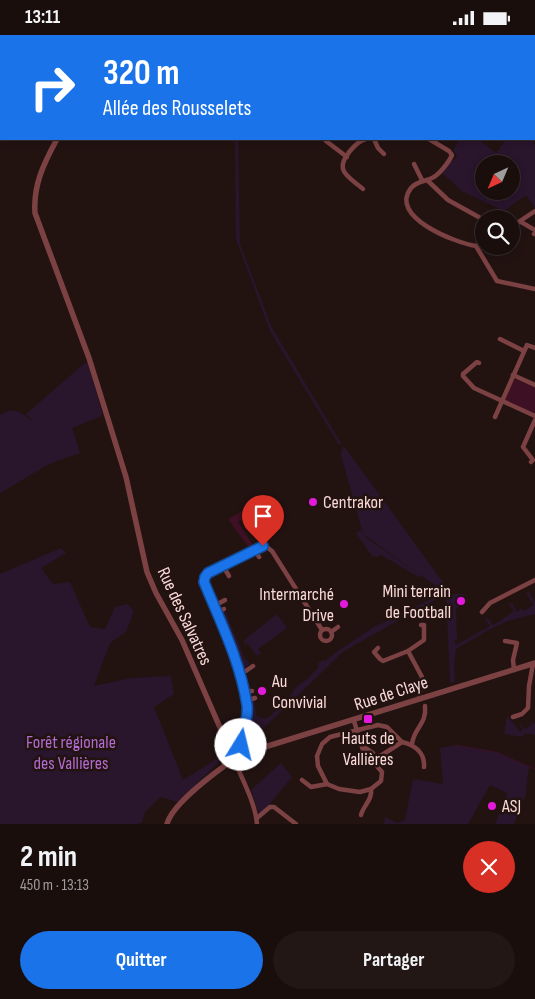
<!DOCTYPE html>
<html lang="fr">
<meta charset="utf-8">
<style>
body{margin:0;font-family:"Sofia Sans Condensed",sans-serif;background:#231716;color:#f1f3f6;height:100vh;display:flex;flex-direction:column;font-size:19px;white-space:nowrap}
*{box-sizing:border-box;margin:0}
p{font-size:16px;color:#9f9c9d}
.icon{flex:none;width:28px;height:28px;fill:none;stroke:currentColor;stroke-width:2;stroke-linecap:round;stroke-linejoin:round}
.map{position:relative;height:789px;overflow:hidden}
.side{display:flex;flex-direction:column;background:#1a0e0d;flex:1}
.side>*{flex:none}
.guide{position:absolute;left:0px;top:0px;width:535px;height:105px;box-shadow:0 2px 8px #0003,0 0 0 1px #382e2e;background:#1a73e8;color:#fff;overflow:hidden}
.needle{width:32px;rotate:224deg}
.fabs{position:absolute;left:475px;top:120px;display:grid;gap:10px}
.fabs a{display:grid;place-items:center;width:45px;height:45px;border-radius:50%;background:#1a0e0d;box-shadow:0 2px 8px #0003,0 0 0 1px #382e2e;font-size:25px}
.pin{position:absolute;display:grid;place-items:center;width:42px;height:42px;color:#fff;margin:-51px -21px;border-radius:50% 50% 50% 0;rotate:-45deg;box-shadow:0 0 5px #0007}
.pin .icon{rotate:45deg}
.me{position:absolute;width:55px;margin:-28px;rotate:9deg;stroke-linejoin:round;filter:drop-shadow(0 0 4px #0008)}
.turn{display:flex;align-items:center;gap:18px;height:105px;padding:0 20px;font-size:22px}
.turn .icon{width:65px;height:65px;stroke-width:2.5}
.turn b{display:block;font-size:35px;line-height:42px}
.round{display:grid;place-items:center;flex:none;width:52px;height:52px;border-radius:26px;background:#231716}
.summary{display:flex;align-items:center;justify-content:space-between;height:85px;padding:0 20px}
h1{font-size:30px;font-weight:700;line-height:38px}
.primary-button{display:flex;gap:10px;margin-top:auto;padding:10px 20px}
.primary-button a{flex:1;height:58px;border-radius:30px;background:#1a73e8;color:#fff;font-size:20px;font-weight:700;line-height:58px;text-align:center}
.primary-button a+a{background:#231716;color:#f1f3f6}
.status{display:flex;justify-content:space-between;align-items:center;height:35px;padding:0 25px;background:#1a0e0d;direction:ltr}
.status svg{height:14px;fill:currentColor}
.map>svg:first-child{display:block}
</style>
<div class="status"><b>13:11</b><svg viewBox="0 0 49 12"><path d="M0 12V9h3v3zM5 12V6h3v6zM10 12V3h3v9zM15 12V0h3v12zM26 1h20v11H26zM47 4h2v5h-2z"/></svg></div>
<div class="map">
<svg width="535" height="789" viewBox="0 0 535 789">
<rect width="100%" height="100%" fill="#221311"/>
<g fill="#29152c" fill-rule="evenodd">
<path d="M235 104H238L240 209 272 293 341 408 339 410 270 296 236 204Z"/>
<path d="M460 104H478L496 118 506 104H532L535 111V173L526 160 504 176 462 156 441 137 450 127 456 123 457 120 453 115ZM484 129H511V156H484Z"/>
<path d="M85 328H88L102 378 101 381 72 393 80 418 51 428 0 458V380C16 370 22 379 35 388L26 379Z"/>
<path d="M344 411 450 557 447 559H464V572H457L456 574 457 605 454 606 456 610 490 591 485 584 487 582 493 590 503 585 502 584 514 576 509 569 512 568 517 577 522 573 524 576 534 570 526 558 529 557 535 567V579L508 586 492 593 456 614 454 630 455 648 450 647 446 559 344 616 249 707 244 705 250 677 248 667 254 666 257 682H260L262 684 270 682 286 663H288L297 651 305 646 319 632 317 629 323 625 325 626 336 617 374 592 435 562 438 558 435 550 420 540 419 542 381 520 377 522 372 521 356 498 361 495 365 502 417 538 363 499 341 420V416Z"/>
<path d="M61 513 66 518 41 533 53 549 70 547 90 592 105 594 115 572 127 569 134 576 126 597 110 608 94 651 131 643 171 641 174 659 154 672 183 745 223 720V723L178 767 160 762 145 777 142 787 138 789H0V539Z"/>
<path d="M225 576 245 624 250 629 243 634 240 633 235 616 220 579Z"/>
<path d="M277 579 287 593 258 614 261 618 257 621 247 608 245 610 244 605Z"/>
<path d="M507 681 520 697 523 694 519 690 520 689 525 694 532 690 529 686 533 689 535 688V700L524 698V702L504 699Z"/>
<path d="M459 710 498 717 529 731 526 759 514 789H495L507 758 490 750 468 789H384L385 782 397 788 405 785 413 744 443 749 440 713Z"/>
<path d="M281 728 292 742 270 769 259 779 251 755Z"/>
</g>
<g fill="#3d1023">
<path d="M515 344 535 352V378L506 367 505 363Z"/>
<path d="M257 468 260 472 238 487 253 510 249 513 228 484Z"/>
</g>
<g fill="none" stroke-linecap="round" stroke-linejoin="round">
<path stroke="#3d1023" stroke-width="1" d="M453 710 494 717 535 734"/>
<g stroke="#7c4143" stroke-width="4.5">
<path d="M213 0 215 1"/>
<path d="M266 0 269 1"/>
<path d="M338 0 340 1"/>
<path d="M445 0 446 1"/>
<path d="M0 25 1 26"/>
<path d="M534 64 535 65"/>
<path d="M374 104 378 113 384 119"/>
<path d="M429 104 449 116 452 120C449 127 439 140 432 143 424 147 417 146 411 153 388 182 456 208 476 211"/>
<path d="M326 106 347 122"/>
<path d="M414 129 422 145"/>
<path d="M427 145 448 165 484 185"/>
<path d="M363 154C358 149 345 142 343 134 340 124 357 106 366 104"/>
<path d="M521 187 535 195"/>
<path d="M511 192 535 176"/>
<path d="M534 199 535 198"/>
<path d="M476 211 497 246 535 254"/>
<path d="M476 211 484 208"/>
<path d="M500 304 524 316"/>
<path d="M479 328 477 327 463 339V341L474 353 535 381"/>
<path d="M513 340 535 350"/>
<path d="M495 382 527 310 535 313"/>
<path d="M531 427 533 425 523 412 535 385"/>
<path d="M255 515 259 522"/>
<path d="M223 531 229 541"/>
<path d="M214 571 225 565"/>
<path d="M217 577 224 574"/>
<path d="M482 577 490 568 535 545"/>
<circle cx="326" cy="600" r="6"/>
<path d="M331 597 338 592"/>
<path d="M505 606 517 608 513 625 514 635"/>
<path d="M378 613 374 617 380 624 383 626 408 616 424 605V590H421"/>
<path d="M408 616 422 642 419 664"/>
<path d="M240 640 253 631"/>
<path d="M244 657 252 656"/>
<path d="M246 666 255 663"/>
<path d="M513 682 522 679 528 673 529 651 533 629"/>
<path d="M402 707C415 710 425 718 424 732"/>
<path d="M412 709C414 692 427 690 425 671"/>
<path d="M238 710 246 683 247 670 235 620 204 547 205 542C210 537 260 510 265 511 268 512 270 515 272 516L322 595"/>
<path d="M363 711 373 718 374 722"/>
<path d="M370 724 382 720 402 707"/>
<path d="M235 725C242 746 255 766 257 789"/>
<path d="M302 745 311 752 327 749 339 754 360 757 371 754 381 746 382 737 363 715 354 686"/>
<path d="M327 749 318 731 317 721 322 709 330 702 378 690 387 692 402 707"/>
<path d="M361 780C363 771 373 764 371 754"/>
<path d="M257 783 270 772H274L296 789"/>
</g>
<g stroke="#7c4143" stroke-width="5.5">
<path d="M98 1V0"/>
<path d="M57 104C44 128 33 150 35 178L89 323 126 442 147 537 156 558 182 605 231 718"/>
<path d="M225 706C232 711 239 708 245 714L246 721 241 725H235L232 720 233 713 236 710"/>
<path d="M246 721 255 715 535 628"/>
<path d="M167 789C172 769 217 736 234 724"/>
</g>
</g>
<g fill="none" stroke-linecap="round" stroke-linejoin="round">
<defs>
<path id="route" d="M241 710 244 712C241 697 249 684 247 670 240 626 221 588 204 547L205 542 208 538 263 511"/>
</defs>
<use href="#route" stroke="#114b97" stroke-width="12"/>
<use href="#route" stroke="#1a73e8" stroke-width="9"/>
</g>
<g fill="#e31adc" stroke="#221311" stroke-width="2">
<circle cx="313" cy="467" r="5"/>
<circle cx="461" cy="566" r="5"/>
<circle cx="344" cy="569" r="5"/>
<circle cx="262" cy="656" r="5"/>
<rect x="363" y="679" width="10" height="10" rx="2.5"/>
<circle cx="492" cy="771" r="5"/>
</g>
<g text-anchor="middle" stroke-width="5" stroke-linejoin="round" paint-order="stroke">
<g font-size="18" fill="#fad9d7" stroke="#221311" text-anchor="start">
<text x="323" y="473">Centrakor</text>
<text x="451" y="562" text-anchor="end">Mini terrain<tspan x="451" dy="21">de Football</tspan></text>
<text x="334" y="565" text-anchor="end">Intermarché<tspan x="334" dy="21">Drive</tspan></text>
<text x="272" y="652">Au<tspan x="272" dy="21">Convivial</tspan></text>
<text x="368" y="709" text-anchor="middle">Hauts de<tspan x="368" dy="21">Vallières</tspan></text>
<text x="502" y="777">ASJ</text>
</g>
<g font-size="18" fill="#fad9d7" stroke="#221311">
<text transform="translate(185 581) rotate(65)" y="6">Rue des Salvatres</text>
<text transform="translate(391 658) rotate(-18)" y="6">Rue de Claye</text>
</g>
<g font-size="18" fill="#b26bd2" stroke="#221311">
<text x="71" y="713">Forêt régionale<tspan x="71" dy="21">des Vallières</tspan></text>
</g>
</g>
</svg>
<div class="fabs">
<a><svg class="needle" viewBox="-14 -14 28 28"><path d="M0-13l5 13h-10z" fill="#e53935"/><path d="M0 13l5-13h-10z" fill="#9f9c9d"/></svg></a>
<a><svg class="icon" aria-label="search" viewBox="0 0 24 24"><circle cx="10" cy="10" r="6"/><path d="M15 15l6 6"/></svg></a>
</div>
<div class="pin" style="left:263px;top:511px;background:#d93025"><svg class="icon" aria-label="arrive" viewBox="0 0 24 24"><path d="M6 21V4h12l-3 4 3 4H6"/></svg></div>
<svg class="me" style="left:241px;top:710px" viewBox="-20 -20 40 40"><circle r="19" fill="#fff"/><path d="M0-13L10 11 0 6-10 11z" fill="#1a73e8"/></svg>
<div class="guide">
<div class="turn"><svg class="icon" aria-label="right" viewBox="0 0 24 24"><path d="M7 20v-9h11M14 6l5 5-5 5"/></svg><div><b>320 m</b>Allée des Rousselets</div></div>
</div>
</div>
<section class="side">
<div class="summary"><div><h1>2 min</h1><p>450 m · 13:13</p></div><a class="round" style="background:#d93025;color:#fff"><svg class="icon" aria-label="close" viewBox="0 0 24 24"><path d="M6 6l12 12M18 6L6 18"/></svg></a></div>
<div class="primary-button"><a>Quitter</a><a>Partager</a></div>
</section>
